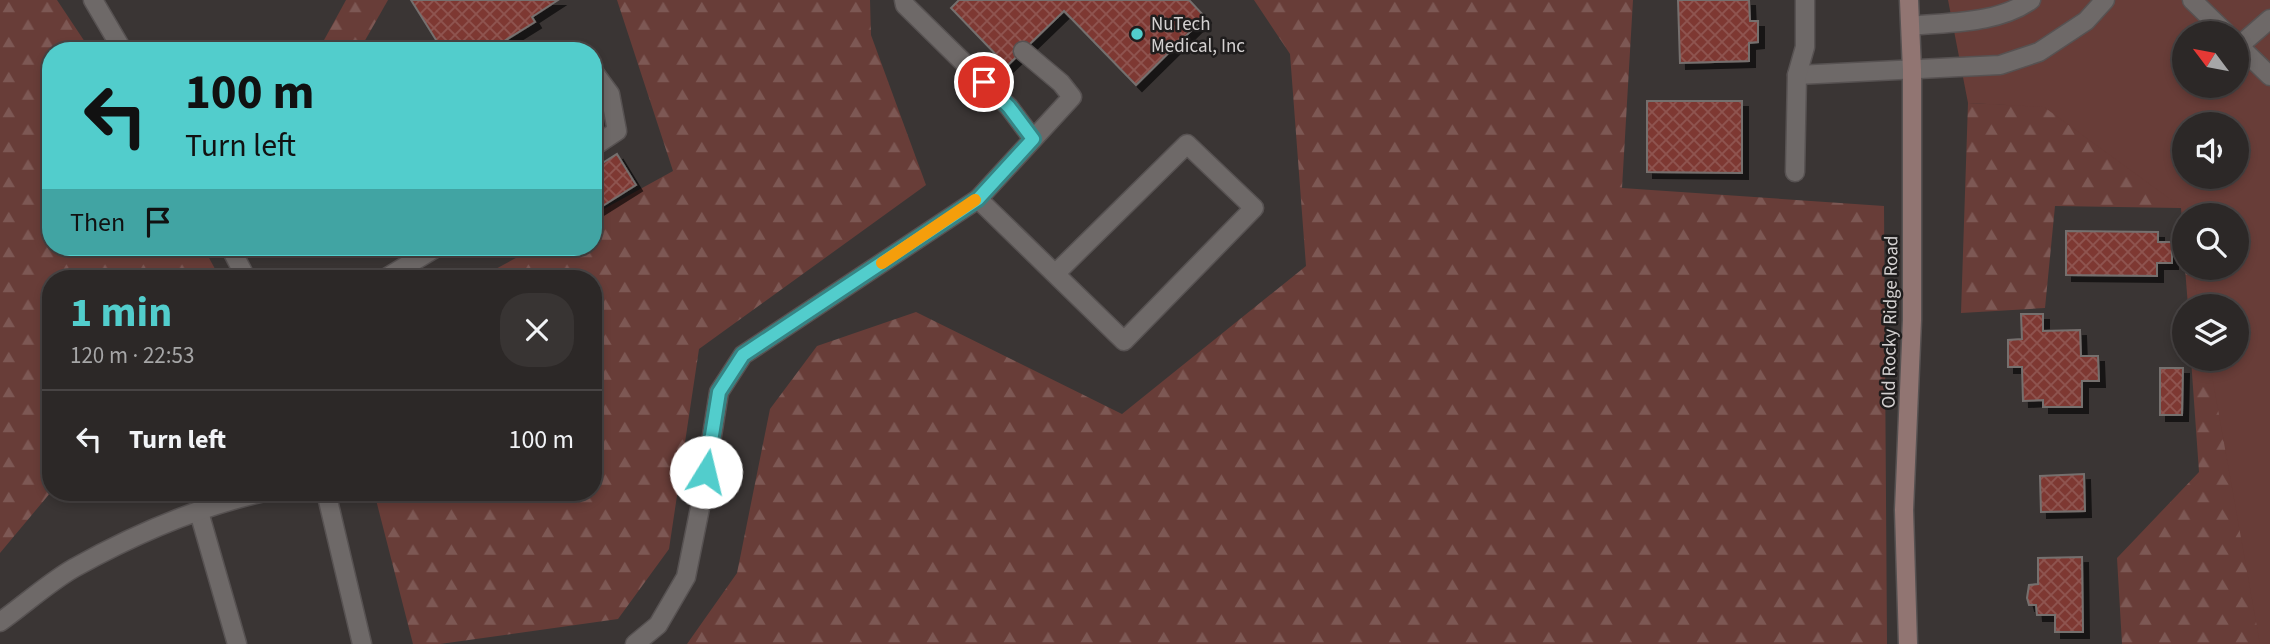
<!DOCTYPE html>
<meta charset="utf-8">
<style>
body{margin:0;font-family:"Source Sans 3",sans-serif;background:#383433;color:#f1f3f6;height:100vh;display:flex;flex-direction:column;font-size:26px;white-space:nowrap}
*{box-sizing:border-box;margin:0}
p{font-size:23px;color:#a6a6a7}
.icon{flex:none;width:38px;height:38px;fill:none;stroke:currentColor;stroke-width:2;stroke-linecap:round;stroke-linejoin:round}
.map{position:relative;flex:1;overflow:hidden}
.drawer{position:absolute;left:42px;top:270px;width:560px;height:231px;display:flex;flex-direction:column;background:#2c2827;border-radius:28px;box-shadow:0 4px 10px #0003,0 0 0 2px #484444}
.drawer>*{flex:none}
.guide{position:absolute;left:42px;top:42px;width:560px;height:214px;border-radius:28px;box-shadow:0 4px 10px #0003,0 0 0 2px #484444;background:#52cdcc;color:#111;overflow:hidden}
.needle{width:46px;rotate:302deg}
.tools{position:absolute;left:2172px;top:21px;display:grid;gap:14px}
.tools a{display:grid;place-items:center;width:77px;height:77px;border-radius:50%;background:#2c2827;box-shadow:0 4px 10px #0003,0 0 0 2px #484444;font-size:35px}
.pin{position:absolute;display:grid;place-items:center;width:60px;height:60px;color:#fff;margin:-30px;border:4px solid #fff;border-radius:50%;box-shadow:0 2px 7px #0007}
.me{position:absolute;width:77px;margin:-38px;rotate:9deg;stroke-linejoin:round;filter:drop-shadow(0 0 5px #0008)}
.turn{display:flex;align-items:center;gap:24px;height:147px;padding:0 28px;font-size:32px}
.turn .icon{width:91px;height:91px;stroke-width:2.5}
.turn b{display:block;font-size:49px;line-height:60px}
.then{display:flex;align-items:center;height:66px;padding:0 28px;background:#0003;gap:14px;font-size:26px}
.round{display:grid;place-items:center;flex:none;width:74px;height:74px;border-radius:28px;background:#383433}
.overview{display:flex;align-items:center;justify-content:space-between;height:119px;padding:0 28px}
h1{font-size:42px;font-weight:700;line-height:52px;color:#52cdcc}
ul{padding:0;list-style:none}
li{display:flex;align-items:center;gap:21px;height:98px;padding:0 28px;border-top:2px solid #484444}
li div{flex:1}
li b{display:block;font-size:26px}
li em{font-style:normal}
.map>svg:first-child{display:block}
</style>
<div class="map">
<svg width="2270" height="644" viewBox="0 0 2270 644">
<defs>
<pattern id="forest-firs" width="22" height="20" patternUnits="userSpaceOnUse" patternTransform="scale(1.75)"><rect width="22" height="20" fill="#683d38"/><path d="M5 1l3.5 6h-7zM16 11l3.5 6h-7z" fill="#7d5854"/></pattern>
<pattern id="building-cross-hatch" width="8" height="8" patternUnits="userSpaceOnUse" patternTransform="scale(1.75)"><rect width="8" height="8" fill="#7e3933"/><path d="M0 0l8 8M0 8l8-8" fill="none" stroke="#8f5550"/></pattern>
<filter id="shadow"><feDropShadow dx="6" dy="6" stdDeviation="0" flood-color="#0009"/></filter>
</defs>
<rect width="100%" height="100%" fill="#3a3534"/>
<g fill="url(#forest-firs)" fill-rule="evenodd">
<path d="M0 0H57L91 51H51V247H203L220 278H51V492L0 553Z"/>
<path d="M346 0H388L359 51H318Z"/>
<path d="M617 0H870L871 35 926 185 699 349 669 549 618 619 440 644H413L374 492H593V278H479L536 247H593V215L673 171Z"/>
<path d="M1254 0H1633L1622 188 1884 206 1887 644H687L737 573 770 409 817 346 916 312 1122 414 1306 266 1290 54Z"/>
<path d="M2184 86 2270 137V644H2122L2117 558 2199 472 2191 359H2236V306H2188L2185 268H2236V215H2184V245L2181 208 2055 206 2045 308 1961 313 1968 103 2044 106ZM2184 124H2236V177H2184Z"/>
</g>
<path fill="#683d38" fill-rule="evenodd" d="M1948 0H2270V644H2260L2209 359H2236V306H2199L2192 268H2236V215H2184V221L2181 207 2044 107 1968 103ZM2184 33H2236V86H2184ZM2184 124H2236V177H2184Z"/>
<g fill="url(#building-cross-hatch)" stroke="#756f6e" stroke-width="2" filter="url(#shadow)">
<path d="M411 0H558L532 17 535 22 493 48 490 43 478 51H443Z"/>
<path d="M959 0H1189L1205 17 1136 85 1064 11 1007 66 951 8Z"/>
<path d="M1678 0H1749L1750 21H1758V42L1749 43V61L1680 63Z"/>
<path d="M1647 101H1742V173L1647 172Z"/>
<path d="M617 154 636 185 593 212V169Z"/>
<path d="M2066 231 2158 232V242H2172V263H2157V276L2066 275Z"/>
<path d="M2021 314H2043V331L2080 330 2081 356H2098L2099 381H2082V407H2043V400L2023 401 2022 367H2008V340L2022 339Z"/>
<path d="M2160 368H2183L2182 415H2160Z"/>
<path d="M2084 474 2085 511 2041 512 2040 476Z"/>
<path d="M2082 557 2083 632H2055V615H2037L2036 605H2029L2027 598 2029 585 2038 584V558Z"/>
</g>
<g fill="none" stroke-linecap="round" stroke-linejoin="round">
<defs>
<g id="lane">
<path d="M904 0 905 5 1009 107 1033 139"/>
<path d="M2192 0 2226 33"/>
<path d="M1911 26C1950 22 1997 24 2031 0"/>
<path d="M2236 43 2270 76"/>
<path d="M2239 46 2270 19"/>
<path d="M593 71 610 94 617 131 593 147"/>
<path d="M1797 75 2000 65 2039 52 2086 21 2105 0"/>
<path d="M1795 172 1797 75 1805 47V0"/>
<path d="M978 199 1072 97 1061 83 1023 51"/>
<path d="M386 278 437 247"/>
<path d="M199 512 237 644"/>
<path d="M0 622C24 605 48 583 74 568 133 535 198 507 264 492"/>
<path d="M635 644 658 625 686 577 702 498 719 392 743 355 978 199 1124 341 1254 208 1187 144 1055 274"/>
</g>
<g id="street">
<path d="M93 0 123 51"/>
<path d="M230 247 246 278"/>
<path d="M326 492 362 644"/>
</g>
<path id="secondary" d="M1908 644 1904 510 1912 320V70L1909 0"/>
</defs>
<use href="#lane" stroke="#575252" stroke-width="21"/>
<use href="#street" stroke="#575252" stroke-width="21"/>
<use href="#secondary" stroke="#575252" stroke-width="21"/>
<use href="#lane" stroke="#6e6968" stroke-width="18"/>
<use href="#street" stroke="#6e6968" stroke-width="18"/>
<use href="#secondary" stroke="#917572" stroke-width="18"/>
</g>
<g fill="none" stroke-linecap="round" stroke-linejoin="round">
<defs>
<path id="route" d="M706 472 719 392 743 355 978 199 1033 139 1009 107 984 82"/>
</defs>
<use href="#route" stroke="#358585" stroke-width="18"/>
<use href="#route" stroke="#52cdcc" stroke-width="12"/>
<path stroke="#f59e0b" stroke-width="12" d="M882 263 975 200"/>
</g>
<circle fill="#52cdcc" stroke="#1f1d1d" stroke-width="2.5" cx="1137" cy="34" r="7"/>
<g text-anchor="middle" stroke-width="5" stroke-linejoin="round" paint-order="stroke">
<g font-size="19" fill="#d4d1d1" stroke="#1f1d1d" text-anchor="start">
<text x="1151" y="30">NuTech<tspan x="1151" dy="22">Medical, Inc</tspan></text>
</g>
<g font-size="19" fill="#d4d1d1" stroke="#1f1d1d">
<text transform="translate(1889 322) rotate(-89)" y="7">Old Rocky Ridge Road</text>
</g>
</g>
</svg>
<div class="tools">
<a><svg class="needle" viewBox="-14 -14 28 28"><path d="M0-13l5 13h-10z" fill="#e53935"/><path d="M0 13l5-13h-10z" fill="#a6a6a7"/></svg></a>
<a><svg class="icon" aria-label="sound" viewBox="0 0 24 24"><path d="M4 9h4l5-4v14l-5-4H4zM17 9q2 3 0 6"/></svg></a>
<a><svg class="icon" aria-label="search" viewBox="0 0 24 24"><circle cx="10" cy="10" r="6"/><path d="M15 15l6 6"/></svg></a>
<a><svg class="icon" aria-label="layers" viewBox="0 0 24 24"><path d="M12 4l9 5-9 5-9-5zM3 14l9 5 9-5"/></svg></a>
</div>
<div class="pin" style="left:984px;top:82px;background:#d93025"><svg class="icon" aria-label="arrive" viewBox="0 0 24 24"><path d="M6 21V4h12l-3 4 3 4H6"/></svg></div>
<svg class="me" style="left:706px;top:472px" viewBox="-20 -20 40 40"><circle r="19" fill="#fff"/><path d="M0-13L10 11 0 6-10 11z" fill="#52cdcc"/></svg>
<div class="guide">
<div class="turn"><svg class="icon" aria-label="left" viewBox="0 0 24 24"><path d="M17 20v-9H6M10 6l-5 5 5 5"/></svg><div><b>100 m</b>Turn left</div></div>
<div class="then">Then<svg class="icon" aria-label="arrive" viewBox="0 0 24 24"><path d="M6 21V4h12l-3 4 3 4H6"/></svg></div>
</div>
<section class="drawer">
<div class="overview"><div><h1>1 min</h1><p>120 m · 22:53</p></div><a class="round"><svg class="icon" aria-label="close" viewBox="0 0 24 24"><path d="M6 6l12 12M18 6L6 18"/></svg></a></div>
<ul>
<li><svg class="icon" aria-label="left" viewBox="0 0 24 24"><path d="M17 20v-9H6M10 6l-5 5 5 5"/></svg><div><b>Turn left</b></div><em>100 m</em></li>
</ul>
</section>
</div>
